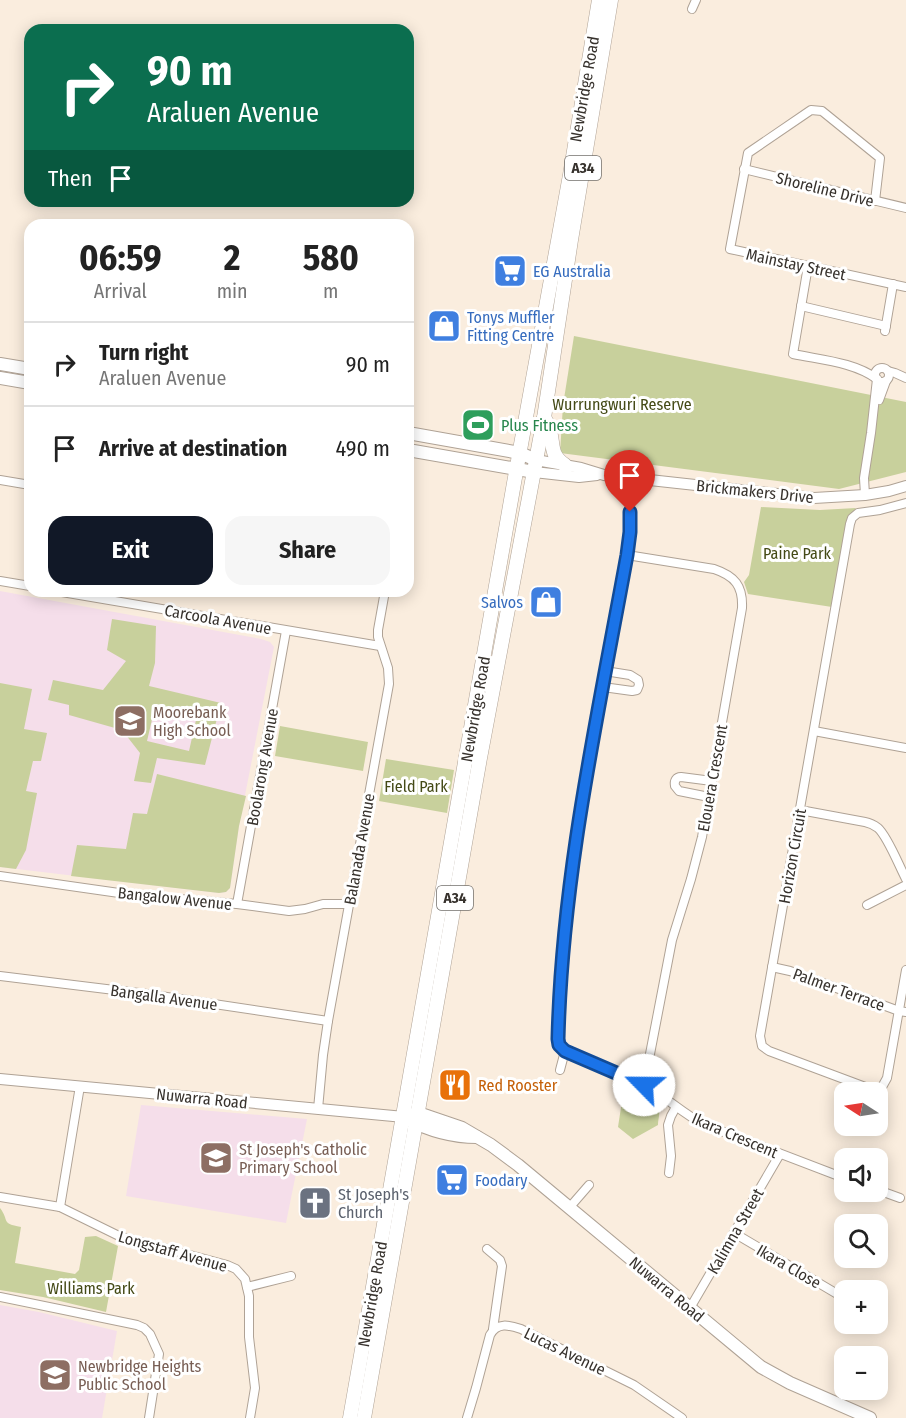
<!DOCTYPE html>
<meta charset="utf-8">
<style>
body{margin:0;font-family:"Fira Sans Condensed",sans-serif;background:#f6f6f6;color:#222;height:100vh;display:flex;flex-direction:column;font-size:22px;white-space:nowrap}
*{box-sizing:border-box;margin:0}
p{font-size:20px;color:#767676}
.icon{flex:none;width:33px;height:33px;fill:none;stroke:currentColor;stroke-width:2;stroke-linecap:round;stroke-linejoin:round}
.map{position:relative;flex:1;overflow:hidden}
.drawer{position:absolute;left:24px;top:219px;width:390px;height:378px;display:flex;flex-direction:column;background:#fff;border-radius:18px;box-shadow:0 3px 15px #0003}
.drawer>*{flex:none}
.banner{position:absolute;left:24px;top:24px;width:390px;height:183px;border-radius:18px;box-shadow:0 3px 15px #0003;background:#0b6e4f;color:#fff;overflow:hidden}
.needle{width:39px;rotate:282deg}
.controls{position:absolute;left:834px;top:1082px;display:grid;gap:12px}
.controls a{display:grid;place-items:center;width:54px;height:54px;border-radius:12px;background:#fff;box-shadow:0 3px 15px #0003;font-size:30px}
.pin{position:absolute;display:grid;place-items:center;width:51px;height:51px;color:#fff;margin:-62px -26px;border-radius:50% 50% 50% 0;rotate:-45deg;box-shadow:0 0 6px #0007}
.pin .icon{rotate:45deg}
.me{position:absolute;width:66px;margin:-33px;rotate:293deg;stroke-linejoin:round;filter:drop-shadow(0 0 4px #0008)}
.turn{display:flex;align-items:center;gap:21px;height:126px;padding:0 24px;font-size:27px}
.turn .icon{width:78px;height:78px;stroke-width:2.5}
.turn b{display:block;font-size:42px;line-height:51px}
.then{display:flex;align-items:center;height:57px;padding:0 24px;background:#0003;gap:12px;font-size:22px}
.eta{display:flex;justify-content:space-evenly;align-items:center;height:102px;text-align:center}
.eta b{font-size:36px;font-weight:700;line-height:42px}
.cta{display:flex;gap:12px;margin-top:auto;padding:12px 24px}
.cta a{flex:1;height:69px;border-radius:18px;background:#111827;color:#fff;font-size:24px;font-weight:700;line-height:69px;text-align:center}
.cta a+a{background:#f6f6f6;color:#222}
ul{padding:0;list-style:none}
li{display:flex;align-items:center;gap:18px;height:84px;padding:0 24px;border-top:2px solid #e0e0e0}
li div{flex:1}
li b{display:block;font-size:22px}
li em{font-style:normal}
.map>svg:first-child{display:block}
</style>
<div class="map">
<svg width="906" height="1418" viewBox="0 0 906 1418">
<rect width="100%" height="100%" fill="#faedde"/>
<g fill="#f5deea">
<path d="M0 591 261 639 270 642 274 647 239 826 230 888 226 892 219 893 0 867Z"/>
<path d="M141 1105 307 1119 286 1223 126 1196Z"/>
<path d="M0 1305 39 1312 117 1331 102 1418H0Z"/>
</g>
<g fill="#c8d09c" fill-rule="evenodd">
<path d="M574 336 906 402V472L839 489 560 453 563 405Z"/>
<path d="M761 507 820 510 856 508 847 521 832 607 748 594 744 582 749 575Z"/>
<path d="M112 619 156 626 155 663 149 686 221 703 205 765 157 758 151 783 134 781 140 753 122 730 69 715V705L48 700 53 680 103 690 126 661 107 650ZM154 711 196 720 189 751 147 741Z"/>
<path d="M0 683 32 689 24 729 47 733 41 761H33L26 791 37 793 26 850 16 869 0 867Z"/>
<path d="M280 726 368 742 363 771 275 756Z"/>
<path d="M386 759 454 770 447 813 379 801Z"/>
<path d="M157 774 246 796 239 826 230 888 226 892 219 893 71 876 77 845 126 849 133 813 147 814Z"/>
<path d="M624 1088C634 1092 656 1099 659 1110 660 1114 658 1120 658 1125L633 1139 618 1127Z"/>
<path d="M0 1208C10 1221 0 1223 21 1227L15 1263 75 1274 79 1270 85 1237 96 1236 118 1246 106 1312 43 1297 0 1290Z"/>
</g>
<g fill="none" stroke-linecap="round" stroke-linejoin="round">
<defs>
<g id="minor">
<path d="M692 9 696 0"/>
<path d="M744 169 906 208"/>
<path d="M875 201 880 158 822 111 811 110 748 153 730 249 906 287"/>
<path d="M808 266 793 354C821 360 854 362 877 379"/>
<path d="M801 306 886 326"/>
<path d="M885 331 893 284"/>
<circle cx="882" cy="375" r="7"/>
<path d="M888 371 895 373 906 378"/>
<path d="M879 400 886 381"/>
<path d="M0 480 30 485"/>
<path d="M865 495 864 478 871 433 877 379"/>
<path d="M906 503 880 510 858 513 852 518 850 524 760 1036 762 1046 769 1051 868 1088 876 1089 882 1087 887 1078 906 970"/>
<path d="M627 555 714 569C735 576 743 586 742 608L702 837 691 879 672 940 644 1085"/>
<path d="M0 581 30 586"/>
<path d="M56 591 380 646"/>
<path d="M603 687 632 691 637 690 639 685 638 680 630 675 605 671"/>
<path d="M814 731 906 748"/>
<path d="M709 797 679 791 675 786C674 781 676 777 681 777L712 781"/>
<path d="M800 810 865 822C870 823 874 825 878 828 888 837 899 866 906 879"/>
<path d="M0 876 133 895 237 904 289 911 305 909 323 904H349"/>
<path d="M237 904 286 631"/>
<path d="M867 905 906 885"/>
<path d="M772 967 790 971 899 1011 906 1012"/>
<path d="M0 976 147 994 328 1021"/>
<path d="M565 1051C591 1064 618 1072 644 1085 665 1096 682 1113 703 1124L844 1178"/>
<path d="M560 1070 565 1051 560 1047 558 1042V1017L564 937 575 846 627 555 630 532V512"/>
<path d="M318 1109 323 1055 328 1021 389 684 388 668 378 637V630L385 591"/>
<path d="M669 1173 671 1156 668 1125 671 1116 676 1107"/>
<path d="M878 1190 900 1198"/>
<path d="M0 1197 60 1207 119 1236 227 1265 236 1269 245 1279 249 1296V1337L255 1388 250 1418"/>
<path d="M60 1207 80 1086"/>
<path d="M569 1208 589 1185"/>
<path d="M734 1233 844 1298"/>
<path d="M487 1249 500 1260 502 1266 493 1329"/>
<path d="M247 1287 291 1276"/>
<path d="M0 1297 137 1325 144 1328 150 1334 159 1354 149 1418"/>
<path d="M690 1308 780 1154"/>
<path d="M467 1418 476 1388 490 1335C497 1322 509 1325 521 1329L634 1385 682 1418"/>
</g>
<g id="tertiary">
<path d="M536 460 581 468 604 475 814 498 865 495 889 491 906 486"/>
<path d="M534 472 579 477 597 475"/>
<path d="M0 1079 404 1117"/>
</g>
<g id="secondary">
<path d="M0 364 30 369"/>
<path d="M0 378 30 383"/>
<path d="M408 433 520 453 536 460"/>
<path d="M408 450 534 472"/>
<path d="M410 1115 418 1113 462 1128 491 1145 518 1165 761 1367 790 1383 870 1418"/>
<path d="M407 1119C428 1130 453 1137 477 1137"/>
</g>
<g id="trunk">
<path d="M544 418C547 422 549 426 550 431 554 447 550 455 565 465"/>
<path d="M350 1418 514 483 570 175 599 0"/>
<path d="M364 1418 480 758 544 418 571 240 611 0"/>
</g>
</defs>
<use href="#minor" stroke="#afa295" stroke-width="10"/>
<use href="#tertiary" stroke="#afa295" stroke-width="12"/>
<use href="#secondary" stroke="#afa295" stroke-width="14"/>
<use href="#trunk" stroke="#afa295" stroke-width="15"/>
<use href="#minor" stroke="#fff" stroke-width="8"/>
<use href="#tertiary" stroke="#fff" stroke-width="10"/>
<use href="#secondary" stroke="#fff" stroke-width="12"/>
<use href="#trunk" stroke="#fff" stroke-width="14"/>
</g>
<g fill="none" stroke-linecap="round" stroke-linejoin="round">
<defs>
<path id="route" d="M630 512V532L627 555C598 715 562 875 558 1039L559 1045 565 1051 644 1085"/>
</defs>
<use href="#route" stroke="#114b97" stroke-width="15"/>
<use href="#route" stroke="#1a73e8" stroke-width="10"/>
</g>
<defs>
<symbol id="supermarket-square" viewBox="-11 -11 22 22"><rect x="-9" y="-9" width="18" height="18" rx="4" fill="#3f7fe0" stroke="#fff"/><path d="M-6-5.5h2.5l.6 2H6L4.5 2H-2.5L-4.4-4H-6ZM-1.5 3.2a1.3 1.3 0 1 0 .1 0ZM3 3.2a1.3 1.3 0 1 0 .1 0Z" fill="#fff"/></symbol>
<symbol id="shop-square" viewBox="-11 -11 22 22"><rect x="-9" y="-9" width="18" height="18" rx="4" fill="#3f7fe0" stroke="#fff"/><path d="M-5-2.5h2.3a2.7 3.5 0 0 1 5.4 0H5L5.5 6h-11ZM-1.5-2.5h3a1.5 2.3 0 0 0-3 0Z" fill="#fff"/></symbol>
<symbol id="stadium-square" viewBox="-11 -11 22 22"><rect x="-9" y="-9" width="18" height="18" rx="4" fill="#2e9e5b" stroke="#fff"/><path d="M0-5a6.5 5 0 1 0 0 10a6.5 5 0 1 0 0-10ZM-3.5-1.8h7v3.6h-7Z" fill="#fff"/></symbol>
<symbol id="school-square" viewBox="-11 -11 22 22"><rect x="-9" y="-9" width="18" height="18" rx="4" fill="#8d6e63" stroke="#fff"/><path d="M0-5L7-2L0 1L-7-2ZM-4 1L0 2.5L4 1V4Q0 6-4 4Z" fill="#fff"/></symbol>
<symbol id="restaurant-square" viewBox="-11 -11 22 22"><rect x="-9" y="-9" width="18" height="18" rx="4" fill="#e8710a" stroke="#fff"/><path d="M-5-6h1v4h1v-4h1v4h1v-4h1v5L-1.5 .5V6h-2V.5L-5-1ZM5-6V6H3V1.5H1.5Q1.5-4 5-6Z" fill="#fff"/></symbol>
<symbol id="church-square" viewBox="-11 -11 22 22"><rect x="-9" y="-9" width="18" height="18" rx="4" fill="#6b7280" stroke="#fff"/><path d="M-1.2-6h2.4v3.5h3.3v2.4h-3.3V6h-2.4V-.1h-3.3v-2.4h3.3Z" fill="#fff"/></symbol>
</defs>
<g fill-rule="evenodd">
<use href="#supermarket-square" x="491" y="252" width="38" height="38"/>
<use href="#shop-square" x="425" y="307" width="38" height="38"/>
<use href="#stadium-square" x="459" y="406" width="38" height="38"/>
<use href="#shop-square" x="527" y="583" width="38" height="38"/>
<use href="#school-square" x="111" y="702" width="38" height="38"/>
<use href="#restaurant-square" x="436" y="1066" width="38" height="38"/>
<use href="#school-square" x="197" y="1139" width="38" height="38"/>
<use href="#supermarket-square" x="433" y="1161" width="38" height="38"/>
<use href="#church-square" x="296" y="1184" width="38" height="38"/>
<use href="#school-square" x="36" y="1356" width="38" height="38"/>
</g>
<g text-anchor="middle" stroke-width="6" stroke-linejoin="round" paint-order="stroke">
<g fill="#fff" stroke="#73706c" stroke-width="1.5">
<rect x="565" y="156" width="36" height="24" rx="4.5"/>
<rect x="437" y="886" width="36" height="24" rx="4.5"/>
</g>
<g font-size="15" font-weight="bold" fill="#37322d">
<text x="583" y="173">A34</text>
<text x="455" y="903">A34</text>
</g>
<g font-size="16" fill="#37322d" stroke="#fff">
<text transform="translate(584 89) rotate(-80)" y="6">Newbridge Road</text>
<text transform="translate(825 189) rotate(14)" y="6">Shoreline Drive</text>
<text transform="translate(796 264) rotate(12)" y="6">Mainstay Street</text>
<text transform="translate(755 491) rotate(6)" y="6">Brickmakers Drive</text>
<text transform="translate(218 619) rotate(10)" y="6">Carcoola Avenue</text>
<text transform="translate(475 709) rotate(-80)" y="6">Newbridge Road</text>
<text transform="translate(262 767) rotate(-80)" y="6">Boolarong Avenue</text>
<text transform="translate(712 778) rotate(-80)" y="6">Elouera Crescent</text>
<text transform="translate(359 849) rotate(-80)" y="6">Balanada Avenue</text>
<text transform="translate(792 856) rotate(-80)" y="6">Horizon Circuit</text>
<text transform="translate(175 898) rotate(6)" y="6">Bangalow Avenue</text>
<text transform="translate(839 989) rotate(20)" y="6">Palmer Terrace</text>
<text transform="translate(164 997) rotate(8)" y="6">Bangalla Avenue</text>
<text transform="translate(202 1098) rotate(6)" y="6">Nuwarra Road</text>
<text transform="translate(735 1135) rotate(23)" y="6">Ikara Crescent</text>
<text transform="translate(735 1231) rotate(-60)" y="6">Kalimna Street</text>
<text transform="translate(173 1251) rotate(16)" y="6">Longstaff Avenue</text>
<text transform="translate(789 1266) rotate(30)" y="6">Ikara Close</text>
<text transform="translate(667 1289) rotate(40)" y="6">Nuwarra Road</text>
<text transform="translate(372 1294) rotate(-80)" y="6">Newbridge Road</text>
<text transform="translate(565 1351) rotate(26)" y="6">Lucas Avenue</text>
</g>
<g font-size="16" fill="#366cbe" stroke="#fff" text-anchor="start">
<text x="533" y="277">EG Australia</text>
<text x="467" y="323">Tonys Muffler<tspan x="467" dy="18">Fitting Centre</tspan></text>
<text x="523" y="608" text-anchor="end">Salvos</text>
<text x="475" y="1186">Foodary</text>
</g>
<g font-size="16" fill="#444a16" stroke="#fff">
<text x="622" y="410">Wurrungwuri Reserve</text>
<text x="797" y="559">Paine Park</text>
<text x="416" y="792">Field Park</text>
<text x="91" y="1294">Williams Park</text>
</g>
<g font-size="16" fill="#27864d" stroke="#fff" text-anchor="start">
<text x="501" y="431">Plus Fitness</text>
</g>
<g font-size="16" fill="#785e54" stroke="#fff" text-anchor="start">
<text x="153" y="718">Moorebank<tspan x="153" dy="18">High School</tspan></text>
<text x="239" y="1155">St Joseph's Catholic<tspan x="239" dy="18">Primary School</tspan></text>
<text x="78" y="1372">Newbridge Heights<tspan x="78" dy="18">Public School</tspan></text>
</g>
<g font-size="16" fill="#c56008" stroke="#fff" text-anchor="start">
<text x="478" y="1091">Red Rooster</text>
</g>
<g font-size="16" fill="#5b616d" stroke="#fff" text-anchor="start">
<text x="338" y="1200">St Joseph's<tspan x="338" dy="18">Church</tspan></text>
</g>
</g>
</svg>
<div class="controls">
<a><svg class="needle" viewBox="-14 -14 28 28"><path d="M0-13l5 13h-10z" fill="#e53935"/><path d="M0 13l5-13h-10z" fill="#767676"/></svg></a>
<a><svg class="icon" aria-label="sound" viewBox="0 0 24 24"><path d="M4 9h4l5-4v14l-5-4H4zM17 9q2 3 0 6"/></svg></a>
<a><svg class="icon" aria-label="search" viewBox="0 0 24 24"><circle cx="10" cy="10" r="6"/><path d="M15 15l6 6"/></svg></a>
<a>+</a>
<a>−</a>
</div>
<div class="pin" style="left:630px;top:512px;background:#d93025"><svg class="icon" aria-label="arrive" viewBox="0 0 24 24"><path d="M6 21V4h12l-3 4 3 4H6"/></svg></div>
<svg class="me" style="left:644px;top:1085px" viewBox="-20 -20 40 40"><circle r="19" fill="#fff"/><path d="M0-13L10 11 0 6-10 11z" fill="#1a73e8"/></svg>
<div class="banner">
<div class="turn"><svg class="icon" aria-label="right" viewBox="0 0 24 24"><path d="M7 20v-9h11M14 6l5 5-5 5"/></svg><div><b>90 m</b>Araluen Avenue</div></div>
<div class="then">Then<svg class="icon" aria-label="arrive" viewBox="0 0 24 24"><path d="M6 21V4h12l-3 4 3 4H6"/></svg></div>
</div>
<section class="drawer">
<div class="eta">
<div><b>06:59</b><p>Arrival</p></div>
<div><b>2</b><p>min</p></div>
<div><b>580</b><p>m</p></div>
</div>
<ul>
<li><svg class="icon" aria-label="right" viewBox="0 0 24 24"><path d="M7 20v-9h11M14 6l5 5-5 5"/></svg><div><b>Turn right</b><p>Araluen Avenue</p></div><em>90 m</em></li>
<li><svg class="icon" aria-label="arrive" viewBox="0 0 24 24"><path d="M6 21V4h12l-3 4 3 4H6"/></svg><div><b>Arrive at destination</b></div><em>490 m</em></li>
</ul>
<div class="cta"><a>Exit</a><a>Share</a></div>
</section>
</div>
